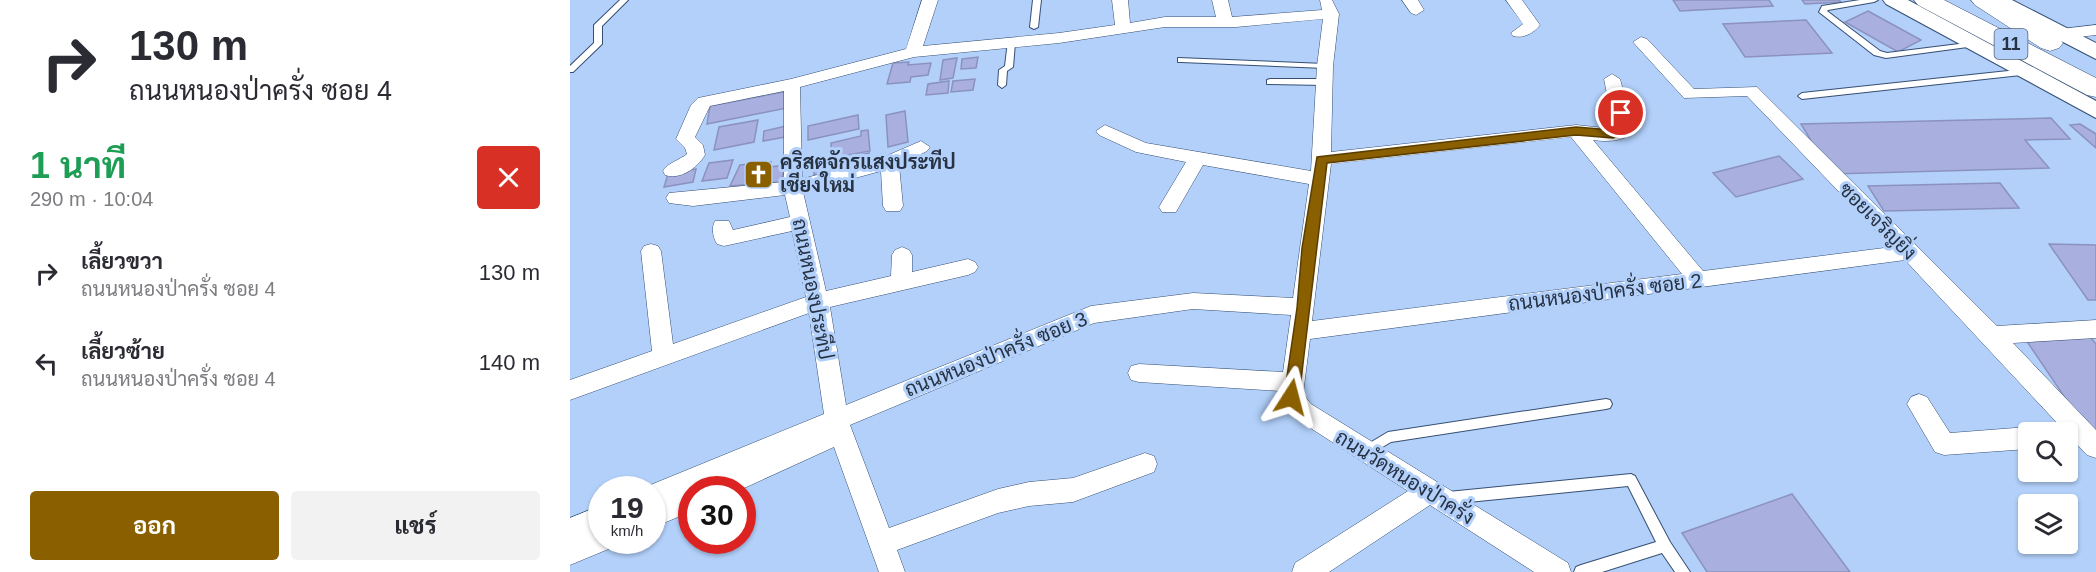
<!DOCTYPE html>
<html lang="th">
<meta charset="utf-8">
<style>
body{margin:0;font-family:Arial,Sarabun,sans-serif;background:#f2f2f3;color:#2b2b33;height:100vh;display:flex;flex-direction:column;font-size:22px;white-space:nowrap}
*{box-sizing:border-box;margin:0}
p{font-size:20px;color:#7c7c81}
.icon{flex:none;width:33px;height:33px;fill:none;stroke:currentColor;stroke-width:2;stroke-linecap:round;stroke-linejoin:round}
.map{position:relative;flex:1;overflow:hidden}
.panel{display:flex;flex-direction:column;background:#fff;width:570px}
.panel>*{flex:none}
.hud{background:#fff;color:#2b2b33;overflow:hidden}
.buttons{position:absolute;left:1448px;top:422px;display:grid;gap:12px}
.buttons a{display:grid;place-items:center;width:60px;height:60px;border-radius:6px;background:#fff;box-shadow:0 2px 4px #0004;font-size:30px}
.speed{position:absolute;left:18px;top:476px;display:flex;gap:12px;font-size:30px;font-weight:700;text-align:center}
.speed>*{display:grid;place-content:center;width:78px;height:78px;border-radius:50%;background:#fff;box-shadow:0 2px 4px #0004;line-height:1}
.speed small{font-size:15px;font-weight:400}
.speed .limit{border:9px solid #d22;background:#fff;color:#111}
.pin{position:absolute;display:grid;place-items:center;width:51px;height:51px;color:#fff;margin:-26px;border:3px solid #fff;border-radius:50%;box-shadow:0 2px 6px #0007}
.me{position:absolute;width:66px;margin:-33px;rotate:9deg;stroke-linejoin:round;filter:drop-shadow(0 0 4px #0008)}
.turn{display:flex;align-items:center;gap:21px;height:126px;padding:0 30px;font-size:27px}
.turn .icon{width:78px;height:78px;stroke-width:2.5}
.turn b{display:block;font-size:42px;line-height:51px}
.round{display:grid;place-items:center;flex:none;width:63px;height:63px;border-radius:6px;background:#f2f2f3}
.overview{display:flex;align-items:center;justify-content:space-between;height:102px;padding:0 30px}
h1{font-size:36px;font-weight:700;line-height:45px;color:#1e9e55}
.action{display:flex;gap:12px;margin-top:auto;padding:12px 30px}
.action a{flex:1;height:69px;border-radius:6px;background:#8a5f00;color:#fff;font-size:24px;font-weight:700;line-height:69px;text-align:center}
.action a+a{background:#f2f2f3;color:#2b2b33}
ul{padding:0;list-style:none}
li{display:flex;align-items:center;gap:18px;height:90px;padding:0 30px}
li div{flex:1}
li b{display:block;font-size:22px}
li em{font-style:normal}
main{display:flex;flex:1;min-height:0}
.map>svg:first-child{display:block}
</style>
<main>
<section class="panel">
<div class="hud">
<div class="turn"><svg class="icon" aria-label="right" viewBox="0 0 24 24"><path d="M7 20v-9h11M14 6l5 5-5 5"/></svg><div><b>130 m</b>ถนนหนองป่าครั่ง ซอย 4</div></div>
</div>
<div class="overview"><div><h1>1 นาที</h1><p>290 m · 10:04</p></div><a class="round" style="background:#d93025;color:#fff"><svg class="icon" aria-label="close" viewBox="0 0 24 24"><path d="M6 6l12 12M18 6L6 18"/></svg></a></div>
<ul>
<li><svg class="icon" aria-label="right" viewBox="0 0 24 24"><path d="M7 20v-9h11M14 6l5 5-5 5"/></svg><div><b>เลี้ยวขวา</b><p>ถนนหนองป่าครั่ง ซอย 4</p></div><em>130 m</em></li>
<li><svg class="icon" aria-label="left" viewBox="0 0 24 24"><path d="M17 20v-9H6M10 6l-5 5 5 5"/></svg><div><b>เลี้ยวซ้าย</b><p>ถนนหนองป่าครั่ง ซอย 4</p></div><em>140 m</em></li>
</ul>
<div class="action"><a>ออก</a><a>แชร์</a></div>
</section>
<div class="map">
<svg width="1526" height="572" viewBox="0 0 1526 572">
<rect width="100%" height="100%" fill="#b2d0fa"/>
<g fill="#a9b0df" stroke="#8b92bf" stroke-width="1.5">
<path d="M1103 0H1199L1203 6 1110 11Z"/>
<path d="M1232 0H1269L1271 2 1235 4Z"/>
<path d="M1298 11 1351 40 1328 52 1275 22Z"/>
<path d="M1236 20 1262 53 1175 57 1153 24Z"/>
<path d="M408 57 406 68 391 69 392 59Z"/>
<path d="M387 58 383 78 370 80 373 60Z"/>
<path d="M339 62 338 65 361 63 358 75 341 77 340 82 317 84 323 63Z"/>
<path d="M405 79 403 90 381 92 383 81Z"/>
<path d="M379 81 378 93 356 95 358 84Z"/>
<path d="M218 91 217 108 137 124 140 106Z"/>
<path d="M335 111 338 142 318 147 316 115Z"/>
<path d="M288 115 289 129 238 140V126Z"/>
<path d="M1481 118 1500 139 1455 140 1479 168 1261 174 1231 124Z"/>
<path d="M188 120 184 142 144 150 149 127Z"/>
<path d="M1510 124 1526 134V148L1500 125Z"/>
<path d="M216 126 215 137 193 141 194 131Z"/>
<path d="M298 130 300 151 262 158 261 143 291 136V131Z"/>
<path d="M299 153 300 162 278 167 277 158Z"/>
<path d="M1209 156 1233 179 1166 197 1143 173Z"/>
<path d="M163 160 157 178 132 181 139 163Z"/>
<path d="M267 160V170L244 175V166Z"/>
<path d="M201 162 199 167 217 165 210 182 160 186 170 165Z"/>
<path d="M126 169 123 182 94 187 98 174Z"/>
<path d="M1430 183 1449 208 1314 211 1298 186Z"/>
<path d="M1479 244 1526 245V300H1518Z"/>
<path d="M1521 338 1526 344V439H1523L1456 340Z"/>
<path d="M1222 494 1280 572H1137L1112 533Z"/>
</g>
<g fill="none" stroke-linecap="round" stroke-linejoin="round">
<defs>
<g id="service">
<path d="M50 0H58L32 26V44L3 72H0V66L24 43V25Z"/>
<path d="M463 0H471L468 27 464 29 460 27Z"/>
<path d="M1290 0H1308L1304 2 1258 10 1257 11 1310 51 1317 53 1405 42 1409 44 1405 46 1316 58 1304 55 1249 12 1252 6Z"/>
<path d="M438 41H444L445 43 443 67 437 71 436 85 432 88 428 85 429 70 435 66Z"/>
<path d="M608 58 755 64 759 66 755 68 611 62H608Z"/>
<path d="M1457 69 1460 70V74L1232 99 1228 96 1232 93Z"/>
<path d="M700 79H754L758 82 754 85 697 84V80Z"/>
<path d="M1036 399 1040 400 1042 404 1040 408 1036 409 821 442 797 456 793 455 791 451 793 447 818 432Z"/>
<path d="M1061 474 1065 476 1100 542 1120 572H1105L1092 553 1032 572H1004L1006 567 1011 565 1086 542 1058 486 878 504 874 502 872 498 874 494 878 492Z"/>
</g>
<g id="minor">
<path d="M352 0H368L353 46 489 33 545 25 542 0H558L560 23 595 17H646L642 0H658L662 17 752 10 750 0H762L769 14 763 66 761 152 1006 125 1044 129 1034 79 1042 74 1050 79 1064 130C1055 142 1037 142 1023 140L1133 271 1322 247 1177 96 1114 98 1063 42 1071 37 1077 39 1124 89 1187 87 1427 326 1526 320V338L1443 343 1526 430V458L1517 455 1335 260 740 339 733 394 741 404 998 563 1001 572H964L860 505 759 572H722L725 563 838 491 725 418 713 404 710 391 569 382 561 380 558 373 561 366 569 364 713 372 721 315 623 309 524 323 280 425 319 528 428 489 459 482 503 478 575 453 584 456 587 464 584 472 503 502 459 506 428 513 327 550 335 572H309L264 447 172 489H132L134 486 122 489V511L82 528V489L73 488 254 414 239 313 0 400V380L82 351 71 251 74 246 81 244 88 246 91 251 103 344 236 297 222 231 154 246 147 244C143 237 141 228 145 221H159L163 230 220 217 215 195 123 206 99 203 96 198 99 193 214 182V91L140 106 125 137 133 145 135 155C127 168 111 180 95 175L93 171C97 163 110 160 117 154L115 148 106 139 121 105 128 98 221 79 336 49ZM753 19 747 66 741 171 576 143 535 125 526 131 529 135 566 152 616 162 589 207 592 212H606L633 165 739 184 723 298 623 293 521 306 276 405 260 307 398 275 405 272 408 267 405 262 398 259 342 272V255L339 250 332 247 325 250 322 255 321 276 256 291 233 192 311 171 313 206 316 211H330L333 206 329 165 357 151 360 147 351 141 314 157 232 179 230 87 344 57 489 43 595 27H666ZM1001 137 1112 274 742 321 761 164Z"/>
<path d="M832 0H848L854 10 846 15 841 13Z"/>
<path d="M936 0H952L970 25C964 33 953 39 943 36L941 33 953 24Z"/>
<path d="M1526 25V35L1491 39 1483 34 1491 29Z"/>
<path d="M1349 394 1357 397 1380 433 1458 427 1467 432H1458V449L1374 455 1365 452 1337 404 1341 397Z"/>
<path d="M32 505V540H45L41 548 0 565V518Z"/>
</g>
<g id="secondary">
<path d="M1313 0H1338L1526 101V118L1316 4Z"/>
<path d="M1416 0H1442L1526 43V59L1419 4Z"/>
</g>
<g id="trunk">
<path d="M1344 0H1374L1526 78V97L1517 95 1348 5Z"/>
<path d="M1401 0H1429L1489 38 1493 43 1489 48 1480 51 1471 48 1405 5Z"/>
</g>
</defs>
<use href="#service" stroke="#364f73" stroke-width="2"/>
<use href="#minor" stroke="#364f73" stroke-width="1"/>
<use href="#secondary" stroke="#364f73" stroke-width="2"/>
<use href="#trunk" stroke="#364f73" stroke-width="1"/>
<use href="#service" fill="#fff" fill-rule="evenodd"/>
<use href="#minor" fill="#fff" fill-rule="evenodd"/>
<use href="#secondary" fill="#fff" fill-rule="evenodd"/>
<use href="#trunk" fill="#fff" fill-rule="evenodd"/>
</g>
<path fill="#8a5f00" stroke="#5a3e00" stroke-width="1.5" d="M1051 109 1056 113 1061 130 1043 138 1006 135 757 163 729 397 721 403 716 401 714 397 727 308 732 248 747 157 1006 127 1042 130 1049 128 1045 113Z"/>
<defs>
<symbol id="church-square" viewBox="-11 -11 22 22"><rect x="-9" y="-9" width="18" height="18" rx="4" fill="#8a5f00" stroke="#b2d0fa"/><path d="M-1.2-6h2.4v3.5h3.3v2.4h-3.3V6h-2.4V-.1h-3.3v-2.4h3.3Z" fill="#fff"/></symbol>
</defs>
<g fill-rule="evenodd">
<use href="#church-square" x="172" y="158" width="33" height="33"/>
</g>
<g text-anchor="middle" stroke-width="6" stroke-linejoin="round" paint-order="stroke">
<rect fill="#b2d0fa" stroke="#51617a" stroke-width="1.5" x="1424.5" y="29" width="33" height="30" rx="4.5"/>
<g font-size="18" font-weight="bold" fill="#273243">
<text x="1441" y="50">11</text>
</g>
<g font-size="20" font-weight="bold" fill="#273243" stroke="#b2d0fa" text-anchor="start">
<text x="210" y="169">คริสตจักรแสงประทีป<tspan x="210" dy="23">เชียงใหม่</tspan></text>
</g>
<g font-size="20" fill="#273243" stroke="#b2d0fa">
<text transform="translate(1308 221) rotate(45)" y="7">ซอยเจริญยิ่ง</text>
<text transform="translate(243 289) rotate(79)" y="7">ถนนหนองประทีป</text>
<text transform="translate(1035 292) rotate(-7)" y="7">ถนนหนองป่าครั่ง ซอย 2</text>
<text transform="translate(426 354) rotate(-22)" y="7">ถนนหนองป่าครั่ง ซอย 3</text>
<text transform="translate(835 477) rotate(32)" y="7">ถนนวัดหนองป่าครั่ง</text>
</g>
</g>
</svg>
<div class="buttons">
<a><svg class="icon" aria-label="search" viewBox="0 0 24 24"><circle cx="10" cy="10" r="6"/><path d="M15 15l6 6"/></svg></a>
<a><svg class="icon" aria-label="layers" viewBox="0 0 24 24"><path d="M12 4l9 5-9 5-9-5zM3 14l9 5 9-5"/></svg></a>
</div>
<div class="speed"><div>19<small>km/h</small></div><div class="limit">30</div></div>
<div class="pin" style="left:1051px;top:113px;background:#d93025"><svg class="icon" aria-label="arrive" viewBox="0 0 24 24"><path d="M6 21V4h12l-3 4 3 4H6"/></svg></div>
<svg class="me" style="left:721px;top:397px" viewBox="-20 -20 40 40"><path d="M0-17L14 15 0 8-14 15z" fill="#8a5f00" stroke="#fff" stroke-width="4"/></svg>
</div>
</main>
